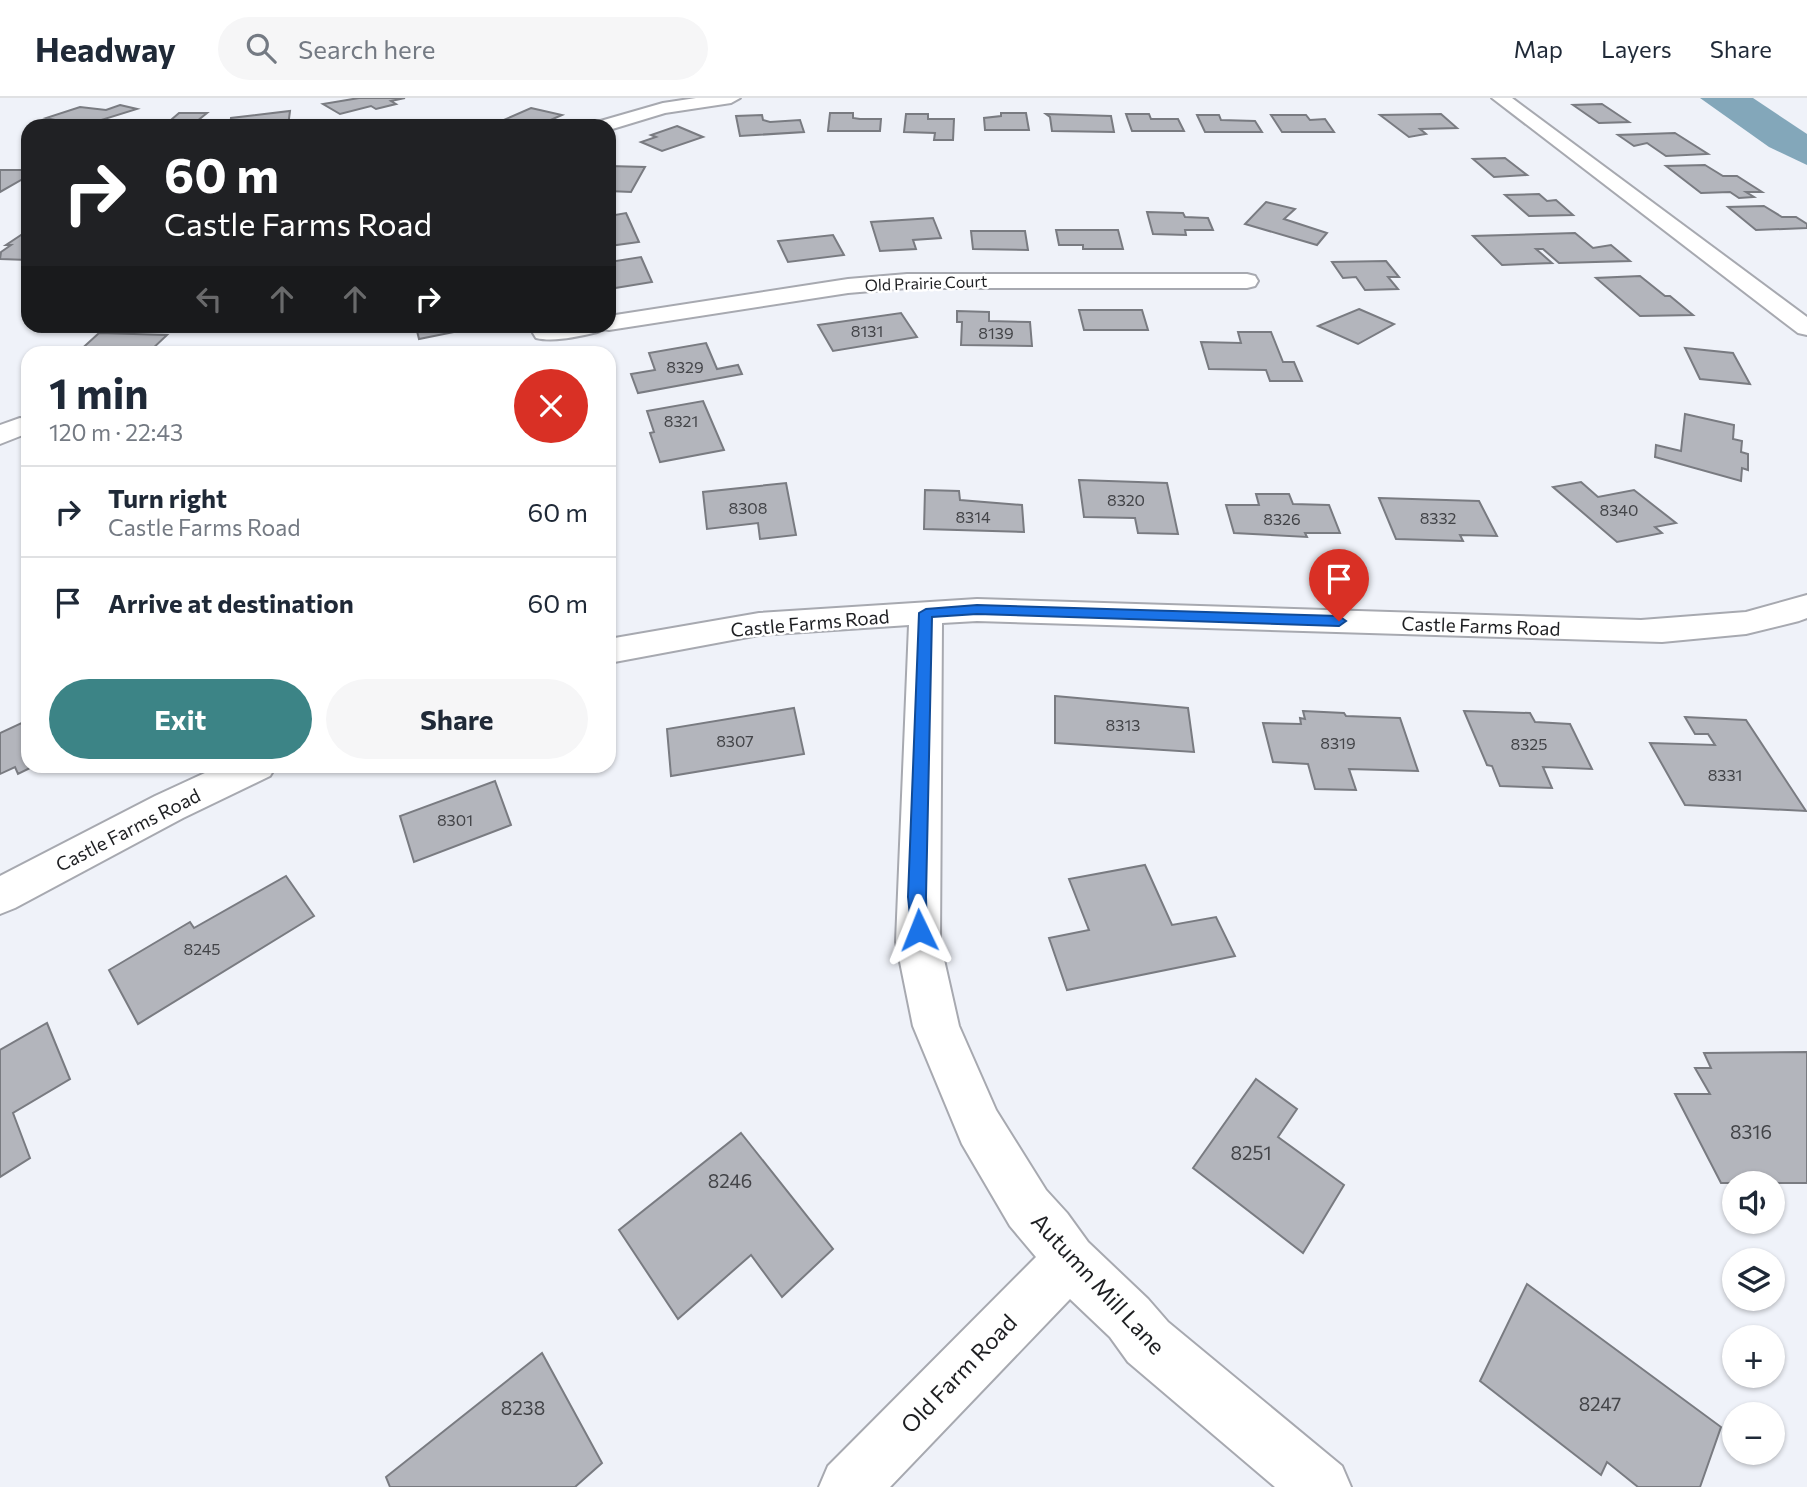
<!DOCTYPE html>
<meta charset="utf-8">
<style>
body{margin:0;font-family:Commissioner,sans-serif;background:#f6f6f7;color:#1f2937;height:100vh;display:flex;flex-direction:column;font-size:26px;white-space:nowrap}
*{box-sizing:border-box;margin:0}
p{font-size:23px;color:#747a83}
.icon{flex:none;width:38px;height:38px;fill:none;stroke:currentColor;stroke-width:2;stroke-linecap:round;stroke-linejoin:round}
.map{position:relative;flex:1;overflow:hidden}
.sheet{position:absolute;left:21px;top:248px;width:595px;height:427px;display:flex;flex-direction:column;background:#fff;border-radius:21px;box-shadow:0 2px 5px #0004}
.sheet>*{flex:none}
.banner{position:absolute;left:21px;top:21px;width:595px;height:214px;border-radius:21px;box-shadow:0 2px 5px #0004;background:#202124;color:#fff;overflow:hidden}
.buttons{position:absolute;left:1722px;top:1073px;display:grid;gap:14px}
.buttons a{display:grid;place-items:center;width:63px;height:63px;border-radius:50%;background:#fff;box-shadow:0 2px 5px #0004;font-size:35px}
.pin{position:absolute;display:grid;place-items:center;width:60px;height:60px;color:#fff;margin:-72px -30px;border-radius:50% 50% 50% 0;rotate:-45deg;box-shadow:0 0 7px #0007}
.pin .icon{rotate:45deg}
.me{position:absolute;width:77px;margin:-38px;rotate:358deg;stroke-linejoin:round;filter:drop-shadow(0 0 5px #0008)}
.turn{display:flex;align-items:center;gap:24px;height:147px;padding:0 28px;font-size:32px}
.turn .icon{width:91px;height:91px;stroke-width:2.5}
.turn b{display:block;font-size:49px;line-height:60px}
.lanes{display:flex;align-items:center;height:66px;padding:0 28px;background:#0003;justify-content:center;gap:35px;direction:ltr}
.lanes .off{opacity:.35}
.round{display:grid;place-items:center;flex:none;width:74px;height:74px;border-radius:37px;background:#f6f6f7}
.headline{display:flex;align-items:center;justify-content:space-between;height:119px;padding:0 28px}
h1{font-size:42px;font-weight:700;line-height:52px}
.primary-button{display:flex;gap:14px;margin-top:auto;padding:14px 28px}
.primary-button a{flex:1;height:80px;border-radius:42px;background:#3c8486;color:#fff;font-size:28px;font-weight:700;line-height:80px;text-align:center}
.primary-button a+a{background:#f6f6f7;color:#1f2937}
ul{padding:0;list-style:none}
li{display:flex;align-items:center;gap:21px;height:91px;padding:0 28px;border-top:2px solid #e0e1e3}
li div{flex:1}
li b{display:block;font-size:26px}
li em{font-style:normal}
header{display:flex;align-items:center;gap:42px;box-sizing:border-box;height:98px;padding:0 35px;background:#fff;border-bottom:2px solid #e0e1e3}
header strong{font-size:33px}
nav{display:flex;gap:38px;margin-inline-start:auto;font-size:24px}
.search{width:490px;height:63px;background:#f6f6f7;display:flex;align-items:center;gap:18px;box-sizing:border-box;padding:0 24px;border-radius:38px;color:#747a83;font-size:26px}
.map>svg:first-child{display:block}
</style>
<header>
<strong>Headway</strong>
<div class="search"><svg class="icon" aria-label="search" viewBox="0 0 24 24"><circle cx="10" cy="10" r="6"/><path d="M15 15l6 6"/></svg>Search here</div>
<nav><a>Map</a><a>Layers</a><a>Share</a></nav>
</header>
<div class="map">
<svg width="1807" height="1389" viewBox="0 0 1807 1389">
<rect width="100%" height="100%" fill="#eff2f9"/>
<path fill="#83a7ba" d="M1700 0H1753L1807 36V67L1769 49Z"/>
<g fill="#b3b5bc" stroke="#797b81" stroke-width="2">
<path d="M359 0H405L391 3 396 6 376 11 371 8 340 16 323 6Z"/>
<path d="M1602 6 1629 24 1599 25 1573 7Z"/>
<path d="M120 7 137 11 82 28 46 20 80 9 106 12Z"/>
<path d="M531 10 562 17 537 28H490Z"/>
<path d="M290 13 288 28H230L231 20Z"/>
<path d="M179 15H207L191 28H126H164Z"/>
<path d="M830 15H853V20L860 21H881L880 33H828Z"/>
<path d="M1001 15H1026L1029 32H985L984 20 1001 18Z"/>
<path d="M906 16H928V21H954L953 42H934L935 35 904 34Z"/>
<path d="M1046 16 1111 18 1114 34 1052 33 1050 19Z"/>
<path d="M1126 16H1149L1151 21H1178L1184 33H1132Z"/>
<path d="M1441 16 1457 30 1420 31 1426 36 1409 39 1380 17Z"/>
<path d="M762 17 763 22 770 24 800 22 804 34 740 38 736 18Z"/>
<path d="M1197 17H1219L1221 22 1255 23 1262 34H1205Z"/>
<path d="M1271 17H1306L1310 22 1325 21 1334 34H1282Z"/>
<path d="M677 28 703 39 662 53 641 44 656 39 651 37Z"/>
<path d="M1675 35 1708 56 1666 58 1647 45 1634 48 1618 37Z"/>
<path d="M1505 60 1527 77 1494 79 1473 61Z"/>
<path d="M1705 67 1723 78H1737L1762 94H1746L1754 99 1739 100 1730 94 1701 95 1666 68Z"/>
<path d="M609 68 645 69 631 94 609 93Z"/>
<path d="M0 72H28V78L0 94Z"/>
<path d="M1539 96 1547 103 1556 102 1573 117 1529 118 1505 97Z"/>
<path d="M1266 104 1295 111 1284 121 1327 135 1317 147 1245 126Z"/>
<path d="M1764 108 1782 119H1796L1807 126V130L1756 132 1728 109Z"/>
<path d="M1147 114 1183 115 1185 119 1208 120 1213 132H1185L1186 137 1153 136Z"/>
<path d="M626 115 639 144 609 148V118Z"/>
<path d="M933 120 941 140 913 142 916 151 880 153 871 124Z"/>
<path d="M1056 132H1118L1123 151H1083V147H1059Z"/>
<path d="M27 133 28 162 0 161 1 154 11 147H6Z"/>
<path d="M971 133H1025L1028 152 973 151Z"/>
<path d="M1575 135 1593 150 1611 147 1630 163 1559 165 1543 151H1536L1552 165 1502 167 1473 138Z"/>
<path d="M833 137 844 157 788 164 778 143Z"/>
<path d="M641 159 652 184 609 191V164Z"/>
<path d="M1386 163 1399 179H1388L1398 191 1365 192 1356 179 1343 180 1332 164Z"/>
<path d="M1640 178 1665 198H1670L1693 217 1640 218 1596 180Z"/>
<path d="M1359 211 1394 226 1358 246 1318 228Z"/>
<path d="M1079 212H1142L1148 232H1084Z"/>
<path d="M957 213 989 214V223L1030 224 1032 248 961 247 962 224H957Z"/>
<path d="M901 215 917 239 833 253 818 227Z"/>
<path d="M401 228H458L459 233 419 241 416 229 402 231Z"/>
<path d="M1238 234H1271L1283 264H1294L1302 283H1270L1266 272 1209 271 1201 244 1241 245Z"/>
<path d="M99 235 167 237 147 256H76Z"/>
<path d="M706 245 717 271 738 267 742 276 638 295 631 276 655 272 649 255Z"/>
<path d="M1685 250 1733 255 1750 286 1700 281Z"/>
<path d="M703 303 724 352 660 364 650 335 654 334 647 313Z"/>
<path d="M1685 316 1734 327 1733 341 1742 343 1741 354 1748 356V372L1742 370 1741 383 1655 359 1656 347 1681 353Z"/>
<path d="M1079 382 1167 385 1178 436 1138 435 1135 420 1084 419Z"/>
<path d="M1581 384 1598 399 1634 392 1676 425 1655 429 1662 435 1617 444 1553 389Z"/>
<path d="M786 385 796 437 760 441 758 425 707 431 703 394Z"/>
<path d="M925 392 959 393 960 402 1022 407 1024 434 924 431Z"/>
<path d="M1256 396H1289L1293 406 1329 407 1340 435H1305L1307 439 1234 435 1226 407H1259Z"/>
<path d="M1379 400 1479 403 1497 438 1460 437 1463 443 1396 441Z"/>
<path d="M1055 598 1188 610 1194 654 1055 645Z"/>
<path d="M794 610 804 656 671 678 667 631Z"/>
<path d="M1303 613 1344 615 1346 618 1400 620 1418 673 1349 671 1356 692 1315 691 1308 666 1273 664 1263 625 1301 626 1300 620 1305 621Z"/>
<path d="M1464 613 1530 615 1535 624 1570 626 1592 671 1543 669 1552 690 1500 688 1492 668 1487 667Z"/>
<path d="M1685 619 1746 622 1806 713 1685 707 1650 645 1715 647 1708 636H1695Z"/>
<path d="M28 622V668H34L18 676 15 669 0 676V635Z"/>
<path d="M495 683 511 727 414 764 400 718Z"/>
<path d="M1145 767 1172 827 1216 819 1235 858 1067 892 1049 840 1089 832 1069 781Z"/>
<path d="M286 778 314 818 138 926 109 872 190 824 194 830Z"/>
<path d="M47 925 70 981 13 1015 30 1060 0 1079V952Z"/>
<path d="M1807 954V1085H1721L1675 996H1710L1695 970H1711L1704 955Z"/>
<path d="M1256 981 1297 1011 1278 1039 1344 1087 1303 1155 1193 1070Z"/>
<path d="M741 1035 833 1151 782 1199 751 1157 678 1221 619 1132Z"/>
<path d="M1527 1186 1721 1329 1700 1389H1638L1607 1364 1601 1377 1480 1283Z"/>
<path d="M542 1255 602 1365 575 1389H390L386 1379Z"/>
</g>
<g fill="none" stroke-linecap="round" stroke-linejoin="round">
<defs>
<g id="minor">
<path d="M696 0H740L731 5 665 15 609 32V28H594L597 24 663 5Z"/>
<path d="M1492 0H1512L1807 219V237L1798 235Z"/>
<path d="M907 176H1247L1255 178 1258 183 1255 188 1247 190H907L848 195 609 232C601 230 601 234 593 235 576 239 553 244 536 240L533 235 536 230 545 228H609V218L848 181Z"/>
<path d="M20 320 28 322V335L0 346V327Z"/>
<path d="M1807 497V520L1799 523 1746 536 1662 544 977 523 942 525 940 844 959 928 996 1012 1046 1092 1067 1115 1088 1144 1148 1201 1168 1224 1342 1368 1351 1389H1275L1128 1264 1110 1239 1070 1201 890 1389H819L828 1368 1036 1159 1010 1128 962 1046 913 928 896 844 909 527 759 537 609 565V541L759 515 977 501 1641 522 1746 514Z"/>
<path d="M220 668H276L270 678 183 720 15 810 0 816V778L155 698Z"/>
</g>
</defs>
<use href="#minor" stroke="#a7a9b0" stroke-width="4"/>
<use href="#minor" fill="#fff" fill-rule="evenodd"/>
</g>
<path fill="#1a73e8" stroke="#114b97" stroke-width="2" d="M977 507 1339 518 1346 523 1339 528 977 516 932 519 926 799 927 832 925 837 919 839 912 837 908 799 919 515 926 511Z"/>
<g text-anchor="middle" stroke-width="5" stroke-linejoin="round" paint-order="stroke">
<g font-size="16" fill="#1e1f22" stroke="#fff">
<text transform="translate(926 185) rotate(-2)" y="6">Old Prairie Court</text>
</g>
<g font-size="16" fill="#434448">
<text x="867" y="239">8131</text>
<text x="996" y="241">8139</text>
<text x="685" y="275">8329</text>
<text x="681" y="329">8321</text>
<text x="1126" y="408">8320</text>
<text x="748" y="416">8308</text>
<text x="1619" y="418">8340</text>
<text x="973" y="425">8314</text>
<text x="1438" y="426">8332</text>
<text x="1282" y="427">8326</text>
<text x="1123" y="633">8313</text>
<text x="735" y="649">8307</text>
<text x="1338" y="651">8319</text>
<text x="1529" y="652">8325</text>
<text x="1725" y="683">8331</text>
<text x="455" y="728">8301</text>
<text x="202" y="857">8245</text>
</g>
<g font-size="19" fill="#1e1f22" stroke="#fff">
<text transform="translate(810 525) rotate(-5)" y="7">Castle Farms Road</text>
<text transform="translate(1481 528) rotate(2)" y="7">Castle Farms Road</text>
<text transform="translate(128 732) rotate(-27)" y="7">Castle Farms Road</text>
</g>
<g font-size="19" fill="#434448">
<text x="1751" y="1041">8316</text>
<text x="1251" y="1062">8251</text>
<text x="730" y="1090">8246</text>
<text x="1600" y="1313">8247</text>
<text x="523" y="1317">8238</text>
</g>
<g font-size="23" fill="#1e1f22" stroke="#fff">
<text transform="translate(1098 1186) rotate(47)" y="8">Autumn Mill Lane</text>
<text transform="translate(959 1276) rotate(-46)" y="8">Old Farm Road</text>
</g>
</g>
</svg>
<div class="buttons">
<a><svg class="icon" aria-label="sound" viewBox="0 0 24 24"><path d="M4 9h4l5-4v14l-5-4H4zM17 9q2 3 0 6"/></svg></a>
<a><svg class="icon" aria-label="layers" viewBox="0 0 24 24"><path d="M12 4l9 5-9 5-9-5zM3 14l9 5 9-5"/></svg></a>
<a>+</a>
<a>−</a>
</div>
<div class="pin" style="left:1339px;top:523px;background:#d93025"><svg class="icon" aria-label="arrive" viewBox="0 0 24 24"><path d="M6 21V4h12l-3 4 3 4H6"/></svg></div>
<svg class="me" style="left:919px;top:832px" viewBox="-20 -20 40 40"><path d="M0-17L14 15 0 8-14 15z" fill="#1a73e8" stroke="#fff" stroke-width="4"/></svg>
<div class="banner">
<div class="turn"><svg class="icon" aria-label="right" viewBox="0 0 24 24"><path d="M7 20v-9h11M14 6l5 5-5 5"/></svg><div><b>60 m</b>Castle Farms Road</div></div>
<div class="lanes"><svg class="icon off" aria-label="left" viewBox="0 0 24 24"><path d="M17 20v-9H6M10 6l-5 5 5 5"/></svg><svg class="icon off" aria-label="ahead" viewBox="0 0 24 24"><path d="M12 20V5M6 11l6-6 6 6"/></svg><svg class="icon off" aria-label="ahead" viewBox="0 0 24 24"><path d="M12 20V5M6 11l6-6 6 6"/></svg><svg class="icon" aria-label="right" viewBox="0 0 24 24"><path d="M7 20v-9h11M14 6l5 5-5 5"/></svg></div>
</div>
<section class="sheet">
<div class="headline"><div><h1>1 min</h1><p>120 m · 22:43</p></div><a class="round" style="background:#d93025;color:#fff"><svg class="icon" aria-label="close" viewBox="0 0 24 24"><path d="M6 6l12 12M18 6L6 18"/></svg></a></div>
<ul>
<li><svg class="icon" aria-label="right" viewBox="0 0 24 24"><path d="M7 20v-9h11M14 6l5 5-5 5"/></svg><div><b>Turn right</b><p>Castle Farms Road</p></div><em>60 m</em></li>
<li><svg class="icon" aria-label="arrive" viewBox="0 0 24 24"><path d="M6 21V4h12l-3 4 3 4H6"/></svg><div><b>Arrive at destination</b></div><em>60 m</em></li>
</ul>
<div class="primary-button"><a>Exit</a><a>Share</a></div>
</section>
</div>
